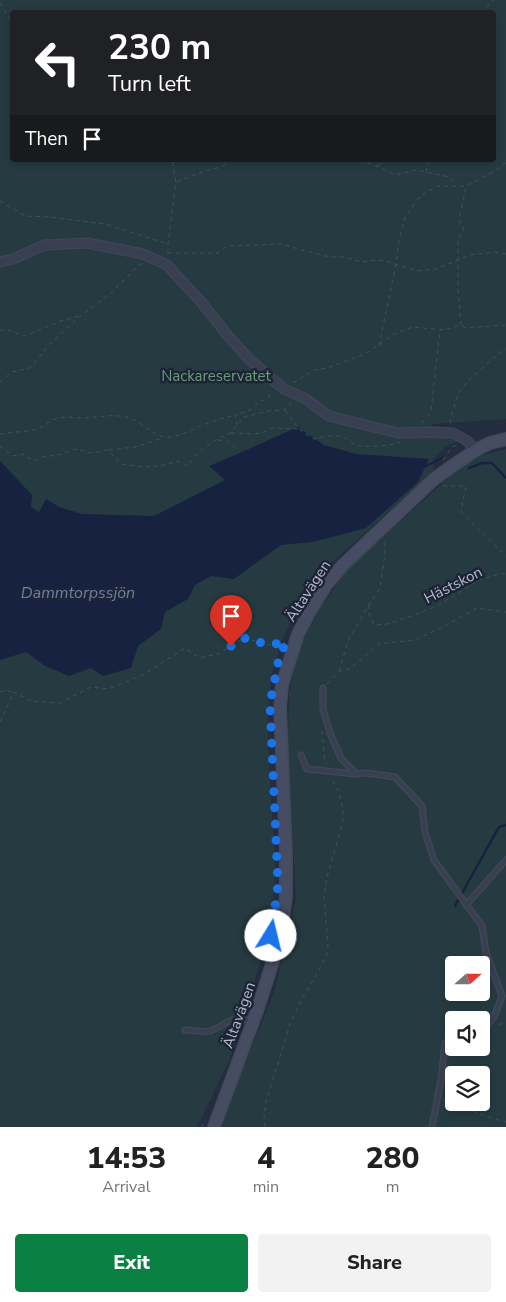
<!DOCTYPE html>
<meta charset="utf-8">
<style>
body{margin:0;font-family:"Nunito Sans",sans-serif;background:#f2f2f2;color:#222;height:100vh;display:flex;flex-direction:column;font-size:19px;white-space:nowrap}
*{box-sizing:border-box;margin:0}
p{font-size:16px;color:#767676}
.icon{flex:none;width:28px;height:28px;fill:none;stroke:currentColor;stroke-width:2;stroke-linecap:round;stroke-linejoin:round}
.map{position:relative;height:1127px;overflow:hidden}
.side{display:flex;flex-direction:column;background:#fff;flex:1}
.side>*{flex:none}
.banner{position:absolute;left:10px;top:10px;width:486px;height:152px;border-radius:5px;box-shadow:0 2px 8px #0003;background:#202124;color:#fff;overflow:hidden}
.needle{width:32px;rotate:69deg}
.controls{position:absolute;left:445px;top:956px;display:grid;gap:10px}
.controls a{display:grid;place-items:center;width:45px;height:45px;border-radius:5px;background:#fff;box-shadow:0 2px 8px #0003;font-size:25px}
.pin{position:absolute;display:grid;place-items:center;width:42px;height:42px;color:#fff;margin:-51px -21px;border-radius:50% 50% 50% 0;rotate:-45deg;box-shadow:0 0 5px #0007}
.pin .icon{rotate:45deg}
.me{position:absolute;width:55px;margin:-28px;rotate:9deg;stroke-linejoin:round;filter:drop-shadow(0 0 4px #0008)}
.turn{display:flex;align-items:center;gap:18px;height:105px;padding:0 15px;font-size:22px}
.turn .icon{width:65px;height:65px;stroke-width:2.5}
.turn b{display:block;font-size:35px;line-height:42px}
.then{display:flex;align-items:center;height:48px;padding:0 15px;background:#0003;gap:10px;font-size:19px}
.eta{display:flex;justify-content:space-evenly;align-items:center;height:85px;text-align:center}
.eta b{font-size:30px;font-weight:800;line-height:35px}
.button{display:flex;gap:10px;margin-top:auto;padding:10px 15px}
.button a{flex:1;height:58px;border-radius:5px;background:#0b8043;color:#fff;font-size:20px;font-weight:800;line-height:58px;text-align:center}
.button a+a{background:#f2f2f2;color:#222}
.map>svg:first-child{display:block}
</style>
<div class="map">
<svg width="506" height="1127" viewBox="0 0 506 1127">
<rect width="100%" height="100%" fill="#242c40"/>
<g fill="#263b41" fill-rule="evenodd">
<path d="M0 0H506V419L432 424V428L462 434 466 438 445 447 433 459V471L326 568 304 594 282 640 271 676 268 717V743L275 864 274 890 267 941 229 1061 197 1127H0ZM12 12H494V160H12Z"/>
<path d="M506 449V1127H222L238 1081 275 990 296 899 288 745 289 693 299 648 321 607 348 568 471 458ZM454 965H481V992H454ZM454 1020H481V1048H454ZM454 1075H481V1102H454Z"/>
</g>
<path fill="#16223f" d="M298 427 324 445 356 454 429 459 418 482 366 528 313 542 281 545 234 579 211 576 195 585 188 599 165 612 161 629 138 646 131 668 103 676 91 668 69 676 45 666 26 652 0 660V461L32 495 31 507 39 512 46 499 59 507 82 514 154 516 225 480 209 466 235 455Z"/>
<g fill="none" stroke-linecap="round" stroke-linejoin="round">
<g stroke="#16223f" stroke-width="2.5">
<path d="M426 466 442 458"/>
<path d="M469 468 482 463H492L506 478"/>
<path d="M461 895 499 827 506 825"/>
<path d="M455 906 459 899"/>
</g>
<defs>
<g id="lane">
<path d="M323 688V709L330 733 341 758 356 774"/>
<path d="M301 755 307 769 356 774 366 773 395 777 422 806 425 832 434 860 482 926 486 952 502 996 494 1017 481 1031"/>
<path d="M466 905 506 860"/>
<path d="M185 1030C193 1030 203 1033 210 1031 230 1024 228 1014 253 1022"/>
<path d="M432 1127 441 1080 445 1043 454 1036"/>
</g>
<path id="street" d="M0 262 13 259 44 245 87 243 143 254 167 265 202 303 229 337 249 359 266 374 284 389 306 399 329 416 398 433 431 432 453 433 466 440 476 450"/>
<path id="secondary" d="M214 1127 257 1011 274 958 283 921 286 895V852L280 708 282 685 298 634 310 611 326 585 343 565 433 480 455 464 476 450 490 443 506 439"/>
</defs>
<use href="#lane" stroke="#414859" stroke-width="7"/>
<use href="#street" stroke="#414859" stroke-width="11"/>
<use href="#secondary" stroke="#414859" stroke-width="14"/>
<g stroke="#3f5459" stroke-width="1" stroke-dasharray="4 4" stroke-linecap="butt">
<path d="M0 3 12 22"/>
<path d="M481 12 494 0"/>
<path d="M360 160 363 162 372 164 395 175 416 170 450 177 456 184"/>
<path d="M377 166 387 160"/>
<path d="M426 172 428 160"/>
<path d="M177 182 204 171 222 167 229 160"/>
<path d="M0 201 25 216 50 217 105 224 168 244"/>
<path d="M168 253H218L227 246 282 244 298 249 330 257H344L362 262 376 260 386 261 417 271 436 269 470 255 496 252 506 254"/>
<path d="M168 253V244L176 182 172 160"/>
<path d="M461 325 458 289V240L464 230 459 219 463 202 466 187"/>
<path d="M0 331 5 329 25 336 61 321 82 315"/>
<path d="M379 346 396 264 399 239 405 218 420 196 438 186H466L495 171 506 163"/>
<path d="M0 382 12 372 30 368 51 343 82 315 110 294 139 265 143 263"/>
<path d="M293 383 314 370 327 368 365 354 394 334 413 327 444 330 461 325 466 328 506 325"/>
<path d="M285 410 299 429 314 439C322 437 330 435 338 436 345 436 350 442 356 445 364 448 391 446 400 442"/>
<path d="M422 423 431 411 440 330"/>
<path d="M451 423 450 419 459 392 468 381 499 353 506 349"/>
<path d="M237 425 235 415 250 410 259 402 268 398 272 391"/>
<path d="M231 433 252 434 262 433 271 428 298 429"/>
<path d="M0 434C11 432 23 432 34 430 43 428 49 421 58 418 66 416 76 418 84 418 98 417 113 414 126 417 142 420 153 439 170 437 182 436 192 429 202 425 213 421 224 418 235 415"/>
<path d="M218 440 227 441 238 450"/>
<path d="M0 446 13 456 22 454 34 461 42 457 58 455 76 449 91 453 108 450 121 464 143 467 161 466 178 461 187 466 201 450 217 439 231 433 244 417 268 411 284 410 292 402"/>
<path d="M109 450 135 447 163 438"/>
<path d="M443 460 452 447 457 445"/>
<path d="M443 486H466L461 512 506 556"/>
<path d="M303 602 308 594"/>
<path d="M369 605V614L374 625 387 624 415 615 437 606 479 580 499 574H506"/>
<path d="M339 671 348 641 370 603 380 588 385 554 384 541"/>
<path d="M327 684 339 672 351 668 379 644 415 640 439 629 477 608 506 612"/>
<path d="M0 692 6 690 13 692"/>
<path d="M0 722 14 692 31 701 60 703 91 687 108 689 143 675 185 648 199 658 218 654 244 638 269 645 285 643"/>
<path d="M322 731 325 764"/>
<path d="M498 1024H506"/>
<path d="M443 1100 494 1119 506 1122"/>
<path d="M201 1127 206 1120"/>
<path d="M265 1127 264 1117 266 1102 290 1024 300 1003 326 957 328 946 324 897 327 877 343 821V809L339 792 335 784 331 779"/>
</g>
<use href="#lane" stroke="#383f50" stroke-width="4.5"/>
<use href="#street" stroke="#383f50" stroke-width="9"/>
<use href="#secondary" stroke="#464d63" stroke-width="11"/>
</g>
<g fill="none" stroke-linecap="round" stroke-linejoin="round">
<path stroke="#1a73e8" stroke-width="9" stroke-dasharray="0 16.2" d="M231 646 244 638 269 645 286 642 279 658 270 704 278 885 271 936"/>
</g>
<g text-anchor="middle" stroke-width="5" stroke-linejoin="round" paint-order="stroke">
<g font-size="15" fill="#6a9d7c" stroke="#1d2435">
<text x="216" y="381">Nackareservatet</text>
</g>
<g font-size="15" fill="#b4bacb" stroke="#1d2435">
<text transform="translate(453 585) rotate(-27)" y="5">Hästskon</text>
<text transform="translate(308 591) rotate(-57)" y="5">Ältavägen</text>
<text transform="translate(239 1015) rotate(-70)" y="5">Ältavägen</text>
</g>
<g font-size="16" font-style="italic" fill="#6c7fab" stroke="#1d2435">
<text x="78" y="598">Dammtorpssjön</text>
</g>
</g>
</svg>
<div class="controls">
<a><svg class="needle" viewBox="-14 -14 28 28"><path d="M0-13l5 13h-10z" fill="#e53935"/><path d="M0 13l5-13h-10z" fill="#767676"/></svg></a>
<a><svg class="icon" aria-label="sound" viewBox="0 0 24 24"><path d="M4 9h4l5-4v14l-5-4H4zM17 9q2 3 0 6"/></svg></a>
<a><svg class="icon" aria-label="layers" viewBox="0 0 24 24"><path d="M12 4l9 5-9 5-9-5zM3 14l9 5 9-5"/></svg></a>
</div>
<div class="pin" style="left:231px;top:646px;background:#d93025"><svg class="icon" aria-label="arrive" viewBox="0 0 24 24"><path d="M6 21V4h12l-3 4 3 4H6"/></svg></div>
<svg class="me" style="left:271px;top:936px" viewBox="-20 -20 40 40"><circle r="19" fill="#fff"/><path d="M0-13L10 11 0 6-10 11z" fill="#1a73e8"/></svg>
<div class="banner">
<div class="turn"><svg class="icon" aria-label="left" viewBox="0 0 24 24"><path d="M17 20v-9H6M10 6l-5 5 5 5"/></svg><div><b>230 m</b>Turn left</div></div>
<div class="then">Then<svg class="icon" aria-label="arrive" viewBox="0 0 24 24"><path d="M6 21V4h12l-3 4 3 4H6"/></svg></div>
</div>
</div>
<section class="side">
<div class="eta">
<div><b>14:53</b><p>Arrival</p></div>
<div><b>4</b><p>min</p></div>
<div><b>280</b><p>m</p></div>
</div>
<div class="button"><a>Exit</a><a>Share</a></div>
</section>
